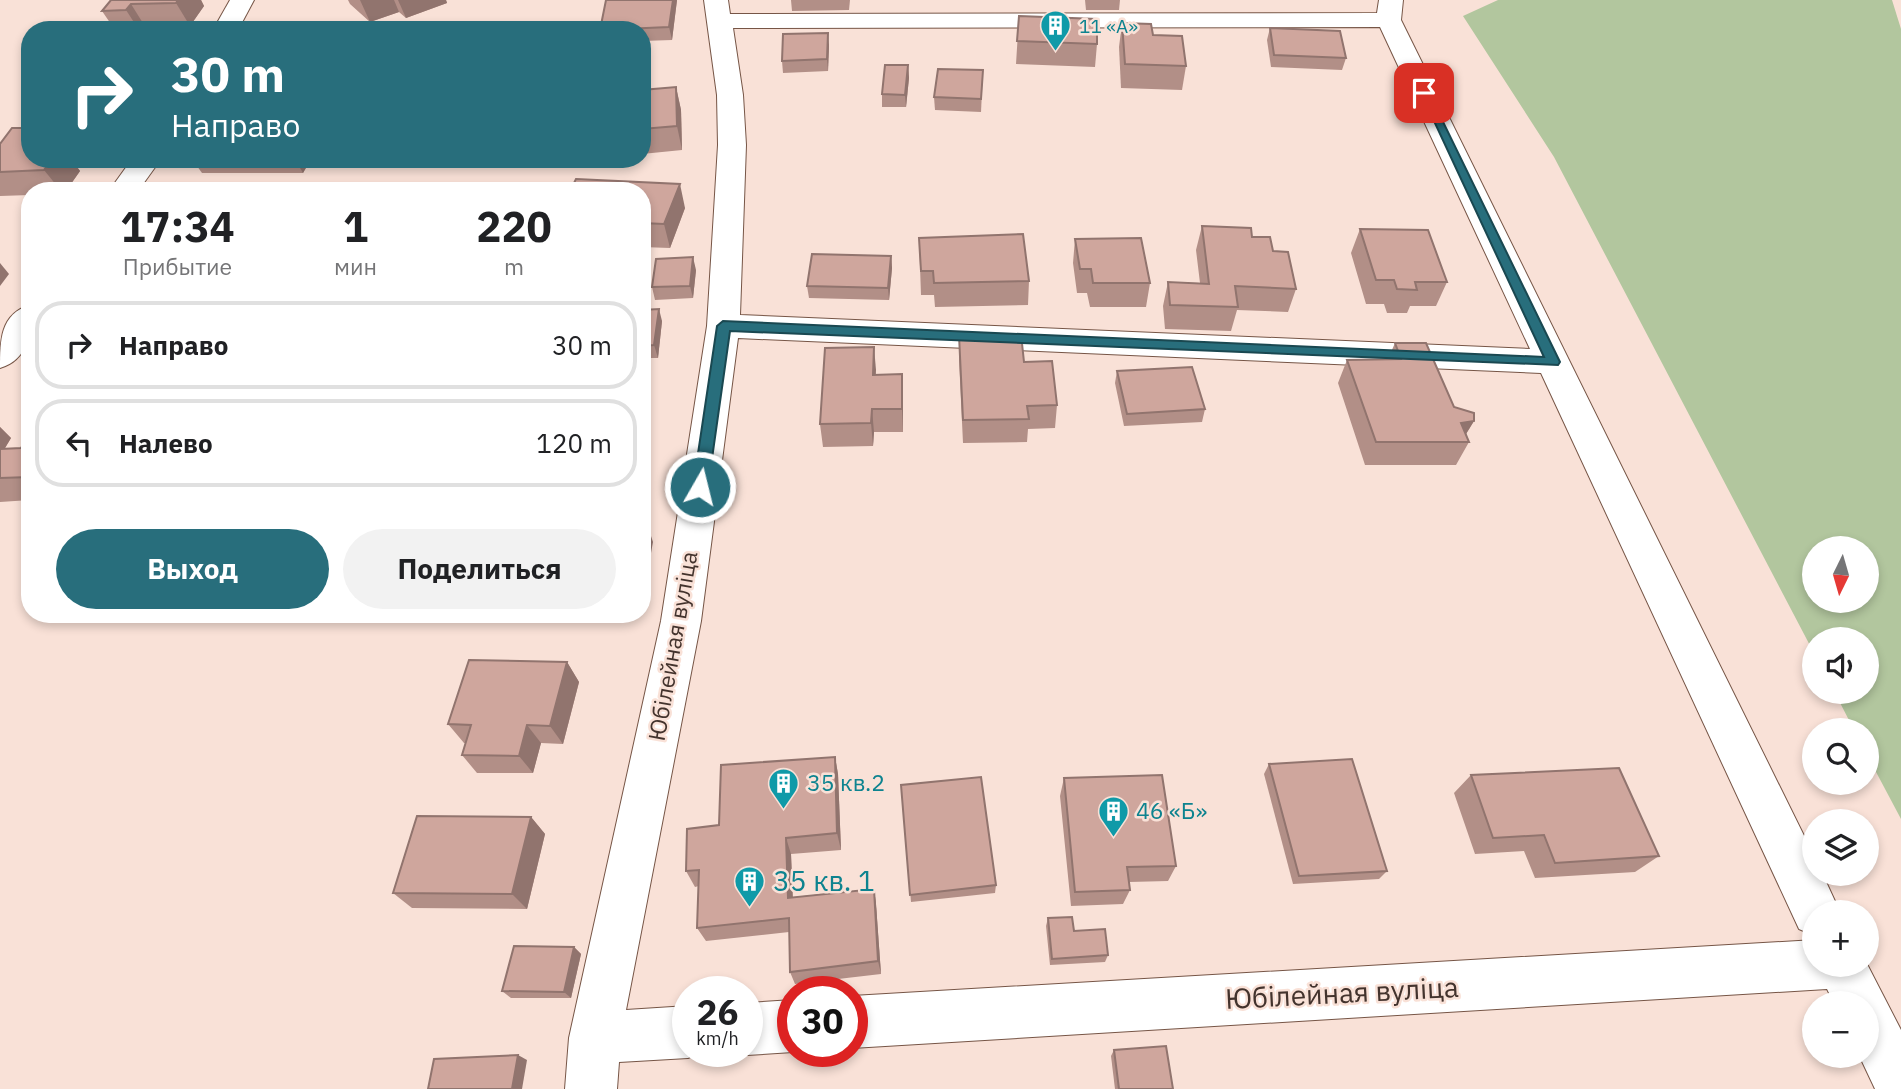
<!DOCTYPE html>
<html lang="ru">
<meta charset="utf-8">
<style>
body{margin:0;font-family:"IBM Plex Sans",sans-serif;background:#f2f2f2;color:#202124;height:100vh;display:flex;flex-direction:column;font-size:26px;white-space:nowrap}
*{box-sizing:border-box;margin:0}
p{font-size:23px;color:#757577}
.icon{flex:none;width:38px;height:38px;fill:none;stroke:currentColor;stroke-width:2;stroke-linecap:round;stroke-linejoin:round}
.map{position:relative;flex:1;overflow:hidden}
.drawer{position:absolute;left:21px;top:182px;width:630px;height:441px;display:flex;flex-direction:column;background:#fff;border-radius:28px;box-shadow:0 4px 10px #0003}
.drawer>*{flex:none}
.guide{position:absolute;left:21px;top:21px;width:630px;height:147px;border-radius:28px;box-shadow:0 4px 10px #0003;background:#286e7c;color:#fff;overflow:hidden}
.needle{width:46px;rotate:185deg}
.tools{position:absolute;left:1802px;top:536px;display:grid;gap:14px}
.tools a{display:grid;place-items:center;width:77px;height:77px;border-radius:50%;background:#fff;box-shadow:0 4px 10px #0003;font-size:35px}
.speed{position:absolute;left:672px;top:976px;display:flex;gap:14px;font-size:35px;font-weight:700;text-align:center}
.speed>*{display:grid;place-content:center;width:91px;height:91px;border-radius:50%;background:#fff;box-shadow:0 4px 10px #0003;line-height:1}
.speed small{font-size:18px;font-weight:400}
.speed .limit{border:10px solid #d22;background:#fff;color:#111}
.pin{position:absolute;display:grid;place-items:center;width:60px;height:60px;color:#fff;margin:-30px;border-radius:14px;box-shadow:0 4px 10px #0006}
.me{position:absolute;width:77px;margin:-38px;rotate:8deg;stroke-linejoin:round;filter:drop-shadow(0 0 5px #0008)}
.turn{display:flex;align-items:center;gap:24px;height:147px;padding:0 35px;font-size:32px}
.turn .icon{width:91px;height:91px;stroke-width:2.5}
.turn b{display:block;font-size:49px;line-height:60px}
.eta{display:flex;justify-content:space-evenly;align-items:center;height:119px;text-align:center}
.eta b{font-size:42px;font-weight:700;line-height:49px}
.action{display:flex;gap:14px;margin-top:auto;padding:14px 35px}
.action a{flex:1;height:80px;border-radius:42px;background:#286e7c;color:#fff;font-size:28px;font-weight:700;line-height:80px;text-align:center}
.action a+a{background:#f2f2f2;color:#202124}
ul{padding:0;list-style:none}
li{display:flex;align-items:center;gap:21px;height:88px;margin:0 14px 10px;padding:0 21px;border:4px solid #e0e0e0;border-radius:28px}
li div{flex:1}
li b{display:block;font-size:26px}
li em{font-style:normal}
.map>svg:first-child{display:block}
</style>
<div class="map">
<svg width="1901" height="1089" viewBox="0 0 1901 1089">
<rect width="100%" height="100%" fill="#f9e1d7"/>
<path fill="#b2c69e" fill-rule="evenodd" d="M1498 0H1892L1901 29V819L1867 755V730H1854L1834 691H1867V639H1815V655L1554 157 1463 16ZM1815 548H1867V600H1815Z"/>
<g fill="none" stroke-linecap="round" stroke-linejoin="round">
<defs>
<g id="minor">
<path d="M230 0H254L238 30H213Z"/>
<path d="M704 0H728L730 14 1377 13 1379 0H1403L1401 20 1815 858V873H1822L1840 912H1815V936L1799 929 1541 373 738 338 701 621 626 1010 688 1006V1052H702L688 1058 619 1062 617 1089H565L569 1038 661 621 707 326 718 145 717 95ZM1380 27 1530 349 740 315 746 145 743 95 733 28Z"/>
<path d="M132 159H161L138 191H109Z"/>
<path d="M30 305C30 331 30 359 0 368 0 341 0 314 30 305Z"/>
<path d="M1815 940V964H1867L1901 1030V1089H1875L1859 1055H1867V1003H1834L1827 989 852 1048V996Z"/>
<path d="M793 1000V1052L747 1055 740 1052H747V1003Z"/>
</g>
</defs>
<use href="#minor" stroke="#765546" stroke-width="2"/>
<use href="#minor" fill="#fff" fill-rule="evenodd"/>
</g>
<g fill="#b28f87">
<path d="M111 0H201L204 6 190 26 146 28 144 30H115L102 11Z"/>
<path d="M348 0H446L447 3 406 18 399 12 370 22 350 4Z"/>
<path d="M677 0 672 40 642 41V30H600Z"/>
<path d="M791 0H850L849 10 792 11Z"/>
<path d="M1085 0H1120L1119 10H1086Z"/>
<path d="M1019 16 1097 44 1095 67 1016 64Z"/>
<path d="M1122 23 1153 35 1186 66 1182 90 1121 88 1119 47Z"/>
<path d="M1270 28 1346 58 1342 70 1271 67 1267 40Z"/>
<path d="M829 45 828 71 783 73 782 61Z"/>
<path d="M908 65 909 78 906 107H882V94Z"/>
<path d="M983 70 981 112 935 110 934 97Z"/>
<path d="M676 87 681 110 682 150 642 154V90Z"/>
<path d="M0 144 30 159H71L80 171 66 191H30V195L0 196Z"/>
<path d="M192 159H311L303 173H202Z"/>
<path d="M642 191 685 208 670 248 642 247Z"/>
<path d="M1202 226 1252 237 1273 251 1296 289 1288 312 1237 310 1231 331 1165 329 1163 306 1168 282 1200 283 1196 250Z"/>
<path d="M1360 229 1447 282 1436 306H1410L1407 313H1387L1384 304H1366L1351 253Z"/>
<path d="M919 238 1029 281 1028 305 935 307 934 295H921Z"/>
<path d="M1075 239 1150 283 1146 307H1090L1087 293H1077L1073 263Z"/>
<path d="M891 256 892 268 889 300 809 298 807 286Z"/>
<path d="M696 270 693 298 655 300 652 287Z"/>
<path d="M642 310 662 321 658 358H642Z"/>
<path d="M959 335 1024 362 1057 405 1055 428 1028 429 1027 442 963 443 959 359Z"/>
<path d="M1395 343 1454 407 1474 421 1466 434 1469 442 1456 465H1365L1338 383 1347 360 1388 359Z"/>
<path d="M1117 371 1205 409 1202 422 1124 426 1115 383Z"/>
<path d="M876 375 903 398V432H874L873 446 823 447 820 424Z"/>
<path d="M0 427 11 438 5 448H21L30 433V500L0 502Z"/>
<path d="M567 662 579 682 563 744 541 743 533 773H477L462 755 466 743H464L448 724Z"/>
<path d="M835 757 838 774 841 850 791 854 793 897 874 889 876 904 881 974 795 984 790 972 789 932 706 941 697 928 699 886 695 887 686 871 719 825Z"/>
<path d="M1269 764 1387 871 1379 879 1293 884 1264 774Z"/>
<path d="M1471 775 1659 856 1635 872 1535 878 1524 851 1475 854 1454 793Z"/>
<path d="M1064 778 1176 866 1168 881 1129 882 1130 890 1123 904 1071 906 1060 796Z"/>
<path d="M901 785 996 885 995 893 911 902Z"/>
<path d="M531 817 545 834 527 909 412 908 393 893Z"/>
<path d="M1048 918 1074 931 1108 955 1105 962 1050 965 1046 926Z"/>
<path d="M574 947 581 954 571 998H511L502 991Z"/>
<path d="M1114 1050 1173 1089H1115L1111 1056Z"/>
</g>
<g fill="#91746e">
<path d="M178 0H201L204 6 190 26 176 3Z"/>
<path d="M360 0H394L399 12 370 22Z"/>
<path d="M398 0H446L447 3 406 18Z"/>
<path d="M673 0H677L672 40 669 27Z"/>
<path d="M131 4 146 28 144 30H139L126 10Z"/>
<path d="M828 33 829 45 828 71 827 59Z"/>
<path d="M908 65 909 78 906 107 905 95Z"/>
<path d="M676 87 681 110 682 150 677 126Z"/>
<path d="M43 159H71L80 171 66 191H61L44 170Z"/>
<path d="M295 159H311L303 173Z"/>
<path d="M680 184 685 208 670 248 664 224Z"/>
<path d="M891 256 892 268 889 300 888 288Z"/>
<path d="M693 257 696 270 693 298 690 286Z"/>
<path d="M0 263 9 274 0 286Z"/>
<path d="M659 309 662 321 658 358 654 345Z"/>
<path d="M874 347 876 370 875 398 873 375Z"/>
<path d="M902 374 903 398V432L902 409Z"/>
<path d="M872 409 874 432 873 446 871 423Z"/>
<path d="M1474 421 1461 442V423Z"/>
<path d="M0 427 11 438 2 453 0 452Z"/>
<path d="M649 530 653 542 643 597 642 564Z"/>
<path d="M567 662 579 682 563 744 550 726Z"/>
<path d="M527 725 541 743 533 773 519 756Z"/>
<path d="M835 757 838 774 841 850 837 833Z"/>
<path d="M531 817 545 834 527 909 512 894Z"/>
<path d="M786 838 791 854 793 912 788 898Z"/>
<path d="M874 889 876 904 881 974 878 961Z"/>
<path d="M574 947 581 954 571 998 564 992Z"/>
<path d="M518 1055 527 1060 522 1089H512Z"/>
</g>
<g fill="#cfa69d" stroke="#91746e" stroke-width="2">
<path d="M111 0H178L176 3 131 4 126 10 102 11Z"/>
<path d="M606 0H673L669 27 600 30Z"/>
<path d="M1019 16 1097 19V44L1017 41Z"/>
<path d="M1122 23 1151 24 1153 35 1182 36 1186 66 1125 64Z"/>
<path d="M1270 28 1340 31 1346 58 1274 55Z"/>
<path d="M828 33 827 59 782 61 783 34Z"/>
<path d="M885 65H908L905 95 882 94Z"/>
<path d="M938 69 983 70 981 99 934 97Z"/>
<path d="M676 87 677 126 642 129V90Z"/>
<path d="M12 128H30V159H52L44 170 0 172V144Z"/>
<path d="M576 179 680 184 664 224 642 223V191H570Z"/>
<path d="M1202 226 1251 228 1252 237H1270L1273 251 1288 252 1296 289 1235 286 1238 307 1170 305 1168 282 1209 284Z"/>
<path d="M1360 229 1428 230 1447 282H1415L1417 290 1397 289 1394 280H1376Z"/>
<path d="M1023 234 1029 281 934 283 933 271H921L919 238Z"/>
<path d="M1141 238 1150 283H1093L1091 269H1080L1075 239Z"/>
<path d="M812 254 891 256 888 288 807 286Z"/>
<path d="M693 257 690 286 652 287 656 259Z"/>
<path d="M659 309 654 345 642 346V310Z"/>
<path d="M1021 334 1024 362 1052 361 1057 405 1027 406 1029 419 963 420 959 335Z"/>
<path d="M1395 343H1426L1454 407 1474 413V421L1461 423 1469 442H1376L1347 360 1401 359Z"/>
<path d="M874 347 873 375 902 374V409H872L871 423 820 424 825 348Z"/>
<path d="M1192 367 1205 409 1127 414 1117 371Z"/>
<path d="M30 433V477L0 478V449L21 448Z"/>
<path d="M649 530 642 564V531Z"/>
<path d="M469 660 567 662 550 726 527 725 519 756 462 755 471 725 448 724Z"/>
<path d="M835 757 837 833 786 838 788 898 874 889 878 961 790 972 789 918 697 928 699 870 686 871 687 829 719 825 721 765Z"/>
<path d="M1352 759 1387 871 1299 876 1269 764Z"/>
<path d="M1619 768 1659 856 1555 863 1544 835 1493 838 1471 775Z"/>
<path d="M1162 775 1176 866 1127 867 1130 890 1075 892 1064 778Z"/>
<path d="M981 777 996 885 910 895 901 785Z"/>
<path d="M417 816 531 817 512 894 393 893Z"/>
<path d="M1072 917 1074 931 1105 929 1108 955 1052 959 1048 918Z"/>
<path d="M514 946 574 947 564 992 502 991Z"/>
<path d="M1166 1046 1173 1089H1119L1114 1050Z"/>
<path d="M518 1055 512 1089H428L434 1059Z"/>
</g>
<path fill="#286e7c" stroke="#1a4851" stroke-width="2" d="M1420 91 1429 93 1560 362 1558 365 730 331 708 487 700 493 695 491 693 487 717 326 723 321 1544 357Z"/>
<defs>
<symbol id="building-pin" viewBox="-11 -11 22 30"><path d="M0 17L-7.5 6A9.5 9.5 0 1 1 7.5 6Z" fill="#0f9aa8" stroke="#f9e1d7"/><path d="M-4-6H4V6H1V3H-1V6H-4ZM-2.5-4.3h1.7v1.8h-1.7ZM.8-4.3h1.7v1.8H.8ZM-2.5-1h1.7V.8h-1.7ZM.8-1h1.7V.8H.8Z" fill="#fff"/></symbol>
</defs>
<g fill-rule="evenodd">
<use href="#building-pin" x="1038" y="8" width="35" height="47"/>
<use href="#building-pin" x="766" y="766" width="35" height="47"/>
<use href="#building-pin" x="1096" y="794" width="35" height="47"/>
<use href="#building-pin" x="732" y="864" width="35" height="47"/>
</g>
<g text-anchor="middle" stroke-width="5" stroke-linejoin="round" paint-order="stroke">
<g font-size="19" fill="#0d838f" stroke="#f9e1d7" text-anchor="start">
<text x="1079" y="33">11 «А»</text>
</g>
<g font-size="23" fill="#43332d" stroke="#f9e1d7">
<text transform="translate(673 646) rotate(-80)" y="8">Юбілейная вуліца</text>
</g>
<g font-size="23" fill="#0d838f" stroke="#f9e1d7" text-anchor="start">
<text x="807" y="791">35 кв.2</text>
<text x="1136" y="819">46 «Б»</text>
</g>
<g font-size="28" fill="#0d838f" stroke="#f9e1d7" text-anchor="start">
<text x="773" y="891">35 кв. 1</text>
</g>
<g font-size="28" fill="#43332d" stroke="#f9e1d7">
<text transform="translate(1342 993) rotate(-3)" y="10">Юбілейная вуліца</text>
</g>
</g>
</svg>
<div class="tools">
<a><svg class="needle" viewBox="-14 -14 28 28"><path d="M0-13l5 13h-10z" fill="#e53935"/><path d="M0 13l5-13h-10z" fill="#757577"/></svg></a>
<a><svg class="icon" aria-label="sound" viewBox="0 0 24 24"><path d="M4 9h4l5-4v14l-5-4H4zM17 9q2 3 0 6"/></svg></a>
<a><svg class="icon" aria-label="search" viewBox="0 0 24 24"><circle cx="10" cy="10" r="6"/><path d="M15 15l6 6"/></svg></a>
<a><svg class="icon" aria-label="layers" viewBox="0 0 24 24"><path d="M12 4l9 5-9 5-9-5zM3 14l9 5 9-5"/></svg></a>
<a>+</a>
<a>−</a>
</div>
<div class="speed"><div>26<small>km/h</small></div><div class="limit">30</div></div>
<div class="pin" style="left:1424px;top:93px;background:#d93025"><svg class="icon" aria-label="arrive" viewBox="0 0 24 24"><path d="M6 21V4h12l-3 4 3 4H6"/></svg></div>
<svg class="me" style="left:700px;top:487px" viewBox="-20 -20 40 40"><circle r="17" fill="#286e7c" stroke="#fff" stroke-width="3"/><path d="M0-11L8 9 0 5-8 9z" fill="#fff"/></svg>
<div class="guide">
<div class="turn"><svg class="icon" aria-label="right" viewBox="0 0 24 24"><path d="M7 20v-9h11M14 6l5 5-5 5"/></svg><div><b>30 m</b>Направо</div></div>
</div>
<section class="drawer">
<div class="eta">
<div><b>17:34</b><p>Прибытие</p></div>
<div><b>1</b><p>мин</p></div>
<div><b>220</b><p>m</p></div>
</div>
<ul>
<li><svg class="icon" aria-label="right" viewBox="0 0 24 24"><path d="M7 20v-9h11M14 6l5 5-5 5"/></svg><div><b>Направо</b></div><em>30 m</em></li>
<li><svg class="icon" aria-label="left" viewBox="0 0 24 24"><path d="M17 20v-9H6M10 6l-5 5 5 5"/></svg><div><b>Налево</b></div><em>120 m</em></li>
</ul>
<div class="action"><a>Выход</a><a>Поделиться</a></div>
</section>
</div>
